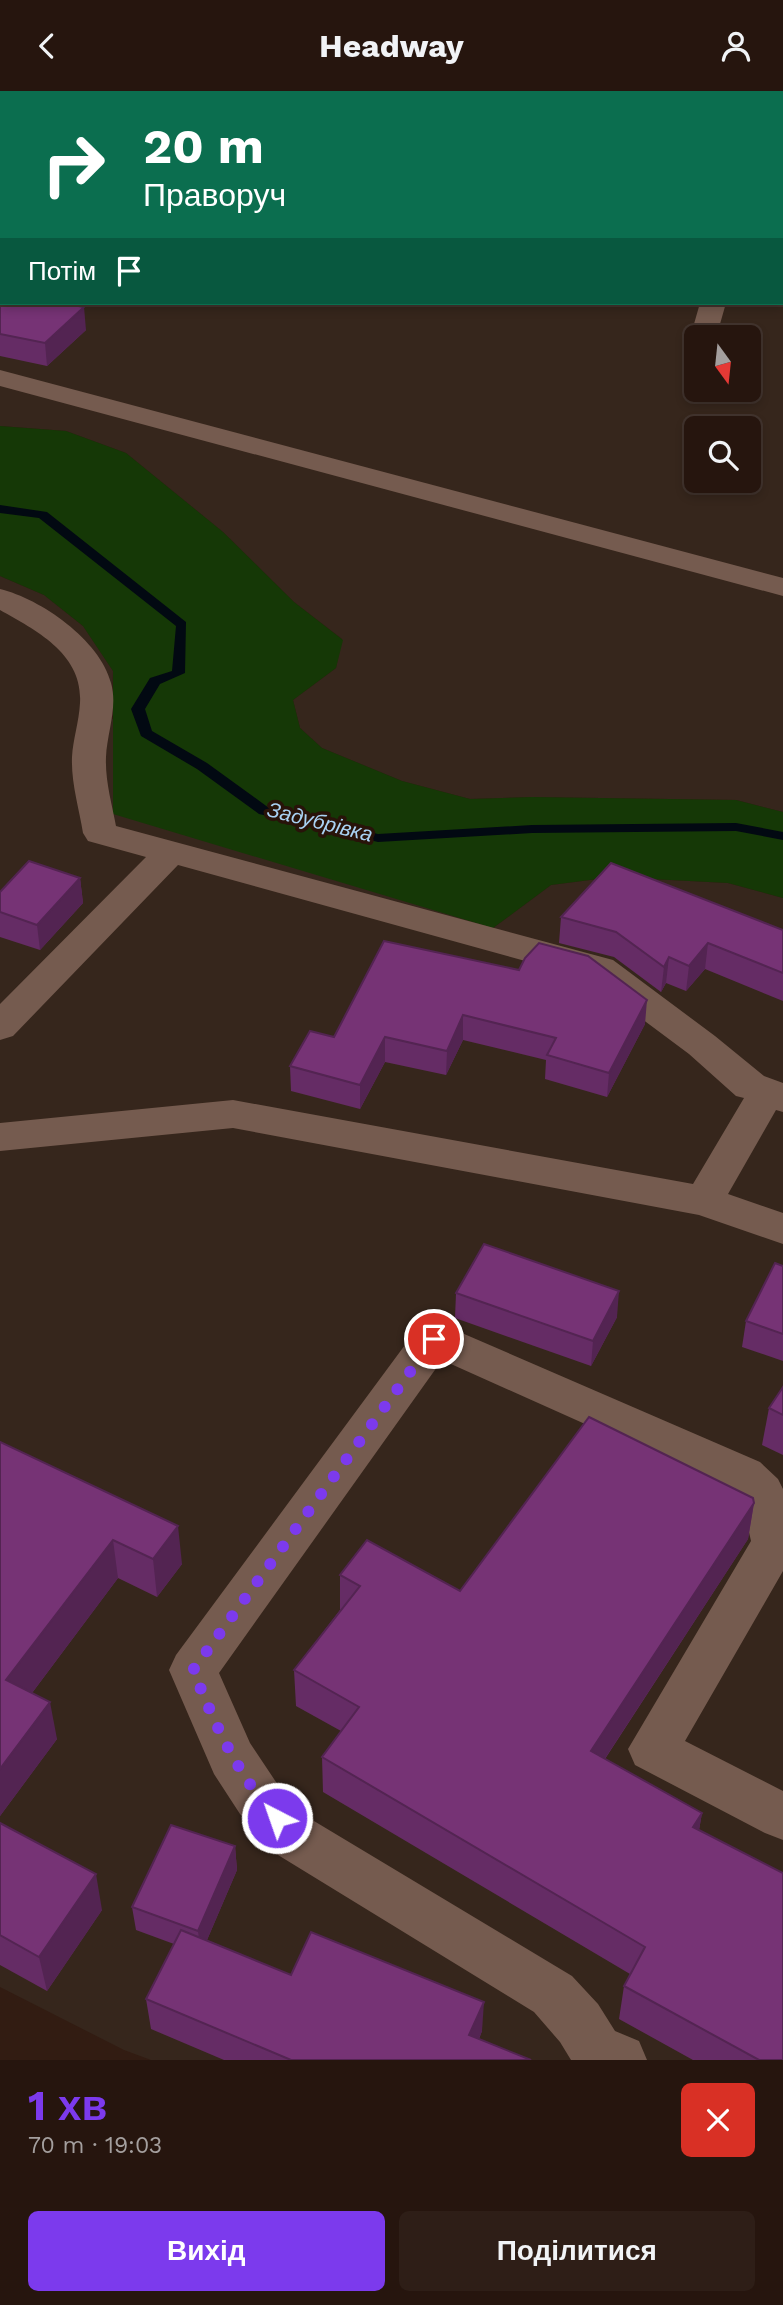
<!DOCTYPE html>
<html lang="uk">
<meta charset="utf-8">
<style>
body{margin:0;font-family:"Work Sans",sans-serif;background:#2e1e17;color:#f1f3f6;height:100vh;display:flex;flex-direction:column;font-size:26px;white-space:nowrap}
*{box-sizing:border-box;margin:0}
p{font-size:23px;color:#a49f9e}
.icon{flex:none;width:38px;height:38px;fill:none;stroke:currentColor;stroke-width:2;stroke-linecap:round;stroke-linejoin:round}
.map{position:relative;height:1969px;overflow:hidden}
.drawer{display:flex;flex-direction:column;background:#26150e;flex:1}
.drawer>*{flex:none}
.guide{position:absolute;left:0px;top:0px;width:784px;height:214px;box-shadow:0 4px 10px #0003,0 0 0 2px #42342e;background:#0b6e4f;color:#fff;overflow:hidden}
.needle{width:46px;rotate:165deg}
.controls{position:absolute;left:684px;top:234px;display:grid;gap:14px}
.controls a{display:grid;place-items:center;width:77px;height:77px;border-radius:10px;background:#26150e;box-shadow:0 4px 10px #0003,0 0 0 2px #42342e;font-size:35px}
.pin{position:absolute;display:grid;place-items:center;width:60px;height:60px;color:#fff;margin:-30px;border:4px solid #fff;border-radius:50%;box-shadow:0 2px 7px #0007}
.me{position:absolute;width:77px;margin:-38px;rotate:319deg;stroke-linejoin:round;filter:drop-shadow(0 0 5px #0008)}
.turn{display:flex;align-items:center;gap:24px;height:147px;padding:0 28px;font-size:32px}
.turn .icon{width:91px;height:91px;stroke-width:2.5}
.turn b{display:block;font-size:49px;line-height:60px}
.then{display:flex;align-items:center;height:66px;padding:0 28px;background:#0003;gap:14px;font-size:26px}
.round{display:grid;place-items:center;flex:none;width:74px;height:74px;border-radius:10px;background:#2e1e17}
.head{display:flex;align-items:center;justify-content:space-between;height:119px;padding:0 28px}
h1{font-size:42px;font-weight:700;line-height:52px;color:#7c3aed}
.button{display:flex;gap:14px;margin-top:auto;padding:14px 28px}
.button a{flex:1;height:80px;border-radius:10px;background:#7c3aed;color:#fff;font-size:28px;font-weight:700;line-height:80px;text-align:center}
.button a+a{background:#2e1e17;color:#f1f3f6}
header{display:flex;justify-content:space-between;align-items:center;height:91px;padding:0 28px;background:#26150e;font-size:32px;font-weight:700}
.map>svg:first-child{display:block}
</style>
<header><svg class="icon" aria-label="back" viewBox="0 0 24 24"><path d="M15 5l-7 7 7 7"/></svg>Headway<svg class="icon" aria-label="person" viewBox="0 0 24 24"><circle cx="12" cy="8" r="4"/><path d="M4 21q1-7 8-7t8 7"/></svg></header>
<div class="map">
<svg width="783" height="1969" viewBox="0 0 783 1969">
<rect width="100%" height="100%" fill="#321c12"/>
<g fill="#36261c" fill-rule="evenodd">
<path d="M0 0H783V721L736 709 532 706 470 708 402 690 322 657 300 637 293 609 336 577 342 548 294 511 223 441 126 362 66 340 0 335ZM2 2H782V212H2ZM696 247H749V299H696ZM696 338H749V390H696Z"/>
<path d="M0 485 44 504 83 535 113 580 111 627 493 837 551 794 613 786 728 792 783 807V1969H151L124 1959 0 1896Z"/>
</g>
<path fill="#153806" d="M0 335 66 340 126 362 223 441 294 511 343 549 336 577 293 609 300 637 322 657 402 690 470 708 532 706 736 709 783 721V807L728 792 613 786 551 794 493 837 113 723V580L83 535 44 504 0 485Z"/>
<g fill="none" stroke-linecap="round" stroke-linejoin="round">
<path fill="#020912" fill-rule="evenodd" d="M0 414 47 421 186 531 185 582 160 593 145 618 152 640 207 672 269 717 378 743 532 734 736 732 783 741V749L736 740 532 742 378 751 259 723 197 678 141 645 131 618 150 587 172 580 176 535 39 427 0 422Z"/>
<g fill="#755b4f" fill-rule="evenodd">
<path d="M680 0H711L712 2H681Z"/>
<path d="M0 151H2L0 166Z"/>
<rect x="782" y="181" width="1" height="16"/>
<path d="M700 212H726L716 247H696V253L690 247Z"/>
<path d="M0 279 783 487V505L0 295Z"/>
<path d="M0 498C41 508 100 549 111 592 118 616 107 642 106 666 105 690 112 713 116 735L613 869 715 945 764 985 783 992V1021L776 1019 728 1103 783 1122V1153L699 1124 233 1037 0 1060V1032L233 1009 693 1093 744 1007 736 1005 689 963 587 887 178 774 13 945 0 949V913L146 766 88 750 83 742C79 717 71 692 72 666 73 648 79 631 80 612 83 563 37 540 0 519Z"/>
<path d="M434 1230 760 1371 778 1388 783 1398V1480L685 1650 783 1700V1749L765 1742 635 1674 628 1658 751 1450 742 1410 728 1397 442 1269 219 1582 250 1652 276 1691 314 1730 572 1885 598 1913 615 1940 639 1950 647 1969H571L560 1951 534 1921 278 1764 240 1723 214 1683 169 1579 176 1564 419 1235Z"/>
</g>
</g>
<g fill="#652c65">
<rect x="782" y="2" width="1" height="159"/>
<path d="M0 199 86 239 47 275 0 265Z"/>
<path d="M80 787 83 812 40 859 0 846V801Z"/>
<path d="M561 826 783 839V910L705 878 686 900 666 892 661 901 614 866 559 852Z"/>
<path d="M384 850 645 933 607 1006 545 988 546 969 463 949 446 984 385 971 360 1018 291 1000 290 975 334 946Z"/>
<path d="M783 1175V1270L742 1256 746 1230Z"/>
<path d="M456 1202 617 1226 591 1275 455 1227Z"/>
<path d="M783 1296V1364L762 1354 769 1317Z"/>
<path d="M0 1351 182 1473 157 1506 118 1487 32 1602 57 1648 0 1725Z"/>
<path d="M754 1412 748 1448 605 1668 702 1722 699 1739 783 1969H693L619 1928 624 1895 630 1883 323 1701 322 1666 341 1640 296 1615 294 1579 340 1519V1484L460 1500Z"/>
<path d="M0 1732 102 1819 47 1900 0 1874Z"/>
<path d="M235 1755 237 1779 207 1849 291 1884 482 1940 479 1948 531 1969H224L151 1938 146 1908 174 1853 136 1839 132 1816Z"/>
</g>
<g fill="#532452">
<path d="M84 216 86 239 47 275 45 252Z"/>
<path d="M80 787 83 812 40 859 37 834Z"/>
<path d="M708 852 705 878 686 900 689 875Z"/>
<path d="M669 866 666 892 661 901 664 876Z"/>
<path d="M647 909 645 933 607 1006 609 982Z"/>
<path d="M463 924V949L446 984 447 960Z"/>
<path d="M385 946V971L360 1018V994Z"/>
<path d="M619 1200 617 1226 591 1275 593 1250Z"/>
<path d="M754 1412 748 1448 587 1695 591 1660Z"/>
<path d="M178 1435 182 1473 157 1506 153 1468Z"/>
<path d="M113 1449 118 1487 14 1626 6 1589Z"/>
<path d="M50 1611 57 1648 0 1725V1678Z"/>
<path d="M702 1722 696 1756 693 1736Z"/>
<path d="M235 1755 237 1779 201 1863 198 1840Z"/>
<path d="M96 1783 102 1819 47 1900 39 1866Z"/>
<path d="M484 1911 482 1940 470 1969 469 1944Z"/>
</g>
<g fill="#763375" stroke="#532452" stroke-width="2">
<path d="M716 0H764L779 2H716Z"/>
<rect x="782" y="2" width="1" height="129"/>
<path d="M0 199 2 200V212H61L84 216 45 252 0 243Z"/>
<path d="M29 770 80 787 37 834 0 821V801Z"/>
<path d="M611 772 783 839V882L708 852 689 875 669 866 664 876 616 841 561 826Z"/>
<path d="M384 850 519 879 525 867 539 852 588 865 647 909 609 982 547 964 556 947 463 924 447 960 385 946 360 994 290 975 310 940 334 946Z"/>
<path d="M484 1153 619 1200 593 1250 456 1202Z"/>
<path d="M775 1172 783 1175V1243L746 1230Z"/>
<path d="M783 1296V1324L769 1317Z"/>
<path d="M589 1326 753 1407 754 1412 591 1660 702 1722 693 1736 783 1782V1969H759L624 1895 645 1856 322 1666 359 1616 294 1579 360 1495 340 1484 367 1449 460 1500Z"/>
<path d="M0 1351 178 1435 153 1468 113 1449 6 1589 50 1611 0 1678Z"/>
<path d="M0 1732 96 1783 39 1866 0 1844Z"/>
<path d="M171 1734 235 1755 198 1840 132 1816Z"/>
<path d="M181 1839 291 1884 311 1841 484 1911 469 1944 531 1969H291L146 1908Z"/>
</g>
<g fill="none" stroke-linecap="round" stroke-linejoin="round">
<path stroke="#7c3aed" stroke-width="12" stroke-dasharray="0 21.6" d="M277 1727C237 1684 215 1633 193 1579L434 1248"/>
</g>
<g text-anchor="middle" stroke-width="7" stroke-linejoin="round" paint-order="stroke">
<g font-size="21" font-style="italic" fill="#a9d2f3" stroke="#281309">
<text transform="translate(320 731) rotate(14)" y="7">Задубрівка</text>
</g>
</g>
</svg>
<div class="controls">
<a><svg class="needle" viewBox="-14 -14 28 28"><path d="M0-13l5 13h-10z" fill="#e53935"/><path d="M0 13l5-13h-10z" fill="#a49f9e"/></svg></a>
<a><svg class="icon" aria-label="search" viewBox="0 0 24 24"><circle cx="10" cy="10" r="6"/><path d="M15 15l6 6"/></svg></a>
</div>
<div class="pin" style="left:434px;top:1248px;background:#d93025"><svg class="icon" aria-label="arrive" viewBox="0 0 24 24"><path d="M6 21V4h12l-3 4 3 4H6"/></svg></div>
<svg class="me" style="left:277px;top:1727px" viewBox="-20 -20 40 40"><circle r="17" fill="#7c3aed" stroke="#fff" stroke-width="3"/><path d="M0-11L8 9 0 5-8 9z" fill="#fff"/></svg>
<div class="guide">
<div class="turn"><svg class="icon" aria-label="right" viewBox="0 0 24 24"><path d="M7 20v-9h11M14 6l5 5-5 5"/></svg><div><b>20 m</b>Праворуч</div></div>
<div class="then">Потім<svg class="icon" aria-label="arrive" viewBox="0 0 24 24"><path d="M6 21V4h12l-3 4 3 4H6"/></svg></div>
</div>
</div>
<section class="drawer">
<div class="head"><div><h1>1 хв</h1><p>70 m · 19:03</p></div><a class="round" style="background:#d93025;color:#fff"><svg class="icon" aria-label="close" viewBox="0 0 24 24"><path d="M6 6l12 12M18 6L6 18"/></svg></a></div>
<div class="button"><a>Вихід</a><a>Поділитися</a></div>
</section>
